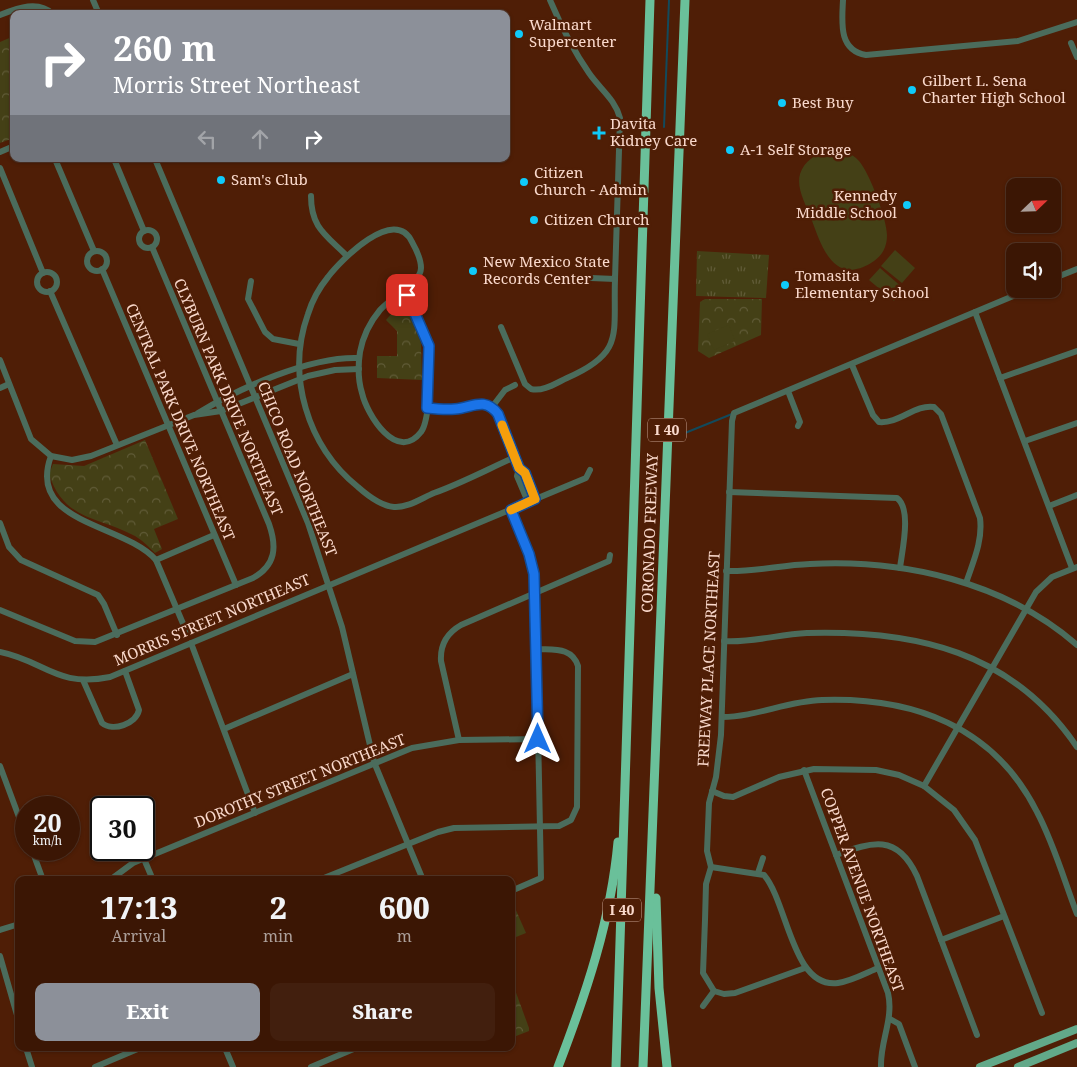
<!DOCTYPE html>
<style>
body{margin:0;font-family:"Noto Serif",serif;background:#421f0e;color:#f1f3f6;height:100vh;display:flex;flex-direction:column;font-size:19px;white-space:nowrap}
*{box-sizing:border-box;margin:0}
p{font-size:16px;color:#ac9f9a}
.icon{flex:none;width:28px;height:28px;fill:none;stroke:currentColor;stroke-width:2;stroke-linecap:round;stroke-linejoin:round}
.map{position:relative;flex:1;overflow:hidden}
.drawer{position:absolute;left:15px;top:876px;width:500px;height:175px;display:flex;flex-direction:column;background:#3b1604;border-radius:10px;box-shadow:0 1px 4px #0004,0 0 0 1px #543526}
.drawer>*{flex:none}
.hud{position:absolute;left:10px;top:10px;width:500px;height:152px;border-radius:10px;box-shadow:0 1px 4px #0004,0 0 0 1px #543526;background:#8c9099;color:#fff;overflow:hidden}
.needle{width:32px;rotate:67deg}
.controls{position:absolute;left:1006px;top:178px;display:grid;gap:10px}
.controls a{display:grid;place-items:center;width:55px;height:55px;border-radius:10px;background:#3b1604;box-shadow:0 1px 4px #0004,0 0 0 1px #543526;font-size:25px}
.speed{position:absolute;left:15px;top:796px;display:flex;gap:10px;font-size:25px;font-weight:700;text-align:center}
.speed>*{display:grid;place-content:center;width:65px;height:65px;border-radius:50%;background:#3b1604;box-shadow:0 1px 4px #0004,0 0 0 1px #543526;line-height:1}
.speed small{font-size:12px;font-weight:400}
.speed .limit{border:2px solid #111;border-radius:8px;background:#fff;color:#111}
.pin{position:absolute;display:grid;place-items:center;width:42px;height:42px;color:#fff;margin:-21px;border-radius:10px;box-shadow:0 2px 8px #0006}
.me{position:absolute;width:55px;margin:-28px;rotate:0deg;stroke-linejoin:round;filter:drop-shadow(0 0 4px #0008)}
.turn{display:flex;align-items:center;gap:18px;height:105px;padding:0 20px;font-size:22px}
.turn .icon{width:65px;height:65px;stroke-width:2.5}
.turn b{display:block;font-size:35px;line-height:42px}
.lanes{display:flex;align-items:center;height:48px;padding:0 20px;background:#0003;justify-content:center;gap:25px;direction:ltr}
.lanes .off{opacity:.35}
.eta{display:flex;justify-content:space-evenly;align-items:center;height:85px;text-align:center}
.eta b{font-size:30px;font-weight:800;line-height:35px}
.primary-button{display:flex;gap:10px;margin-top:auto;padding:10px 20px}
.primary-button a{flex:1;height:58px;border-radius:10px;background:#8c9099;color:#fff;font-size:20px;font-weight:800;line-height:58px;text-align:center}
.primary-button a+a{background:#421f0e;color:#f1f3f6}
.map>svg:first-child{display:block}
</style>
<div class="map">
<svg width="1077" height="1067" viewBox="0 0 1077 1067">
<defs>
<pattern id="grass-tufts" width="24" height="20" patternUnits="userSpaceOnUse" patternTransform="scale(1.25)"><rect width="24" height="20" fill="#444016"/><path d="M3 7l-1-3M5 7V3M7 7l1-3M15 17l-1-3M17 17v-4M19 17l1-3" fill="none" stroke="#605b37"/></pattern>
<pattern id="park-crowns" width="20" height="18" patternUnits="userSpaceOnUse" patternTransform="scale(1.25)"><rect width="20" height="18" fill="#444016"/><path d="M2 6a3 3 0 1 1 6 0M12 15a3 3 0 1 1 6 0" fill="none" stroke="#605b37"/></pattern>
</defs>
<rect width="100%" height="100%" fill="#4f1e06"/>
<path fill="url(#grass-tufts)" d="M697 251 769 255 766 298 696 296Z"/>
<g fill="url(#park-crowns)">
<path d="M14 36V138L0 143V42Z"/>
<path d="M705 299H762L761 335 709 358 698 351 700 302Z"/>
<path d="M400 304 406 306 421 343 422 380 377 378V356H397V331L386 320Z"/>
<path d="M145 440 178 519 154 529 162 549 155 553C149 547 142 540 135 536 98 516 64 521 49 474L53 464 84 466Z"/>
<path d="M511 899 526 933 511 939Z"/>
<path d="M511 979 529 1028V1031L511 1038Z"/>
</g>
<g fill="#444016">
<path d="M828 150C839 149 850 151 859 161 869 172 887 219 887 235 887 248 882 256 871 263 833 286 821 245 811 218 806 205 796 188 800 174 804 161 816 154 828 150Z"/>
<path d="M895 250 915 268 902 283 881 266Z"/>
<path d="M880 268 904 289 894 301 869 280Z"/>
<path d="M729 325 735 341 714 350 707 334Z"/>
</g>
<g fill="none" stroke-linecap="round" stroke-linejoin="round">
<g stroke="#124a5c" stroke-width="2">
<path d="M664 127 669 0"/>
<path d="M685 433 732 414"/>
</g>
<g stroke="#4b6c5c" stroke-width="6">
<path d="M93 0 99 14"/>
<path d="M550 0C561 26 573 50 589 73 600 89 615 99 620 118L615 279 591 278"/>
<path d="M843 0C842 22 838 50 866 55L1018 41 1077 22"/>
<path d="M0 15C18 8 38 0 53 14"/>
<path d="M1071 43 1077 57"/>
<path d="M0 152 14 146"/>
<path d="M55 159 94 251"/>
<path d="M114 159 144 231"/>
<path d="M155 159 308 523 342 627 374 762 423 880"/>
<path d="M0 168 43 273"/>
<path d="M311 196C311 228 326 235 347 256"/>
<circle cx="148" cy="239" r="9"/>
<circle cx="97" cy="261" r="10"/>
<path d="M102 269 236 585"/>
<circle cx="47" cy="282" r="10"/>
<path d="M1052 279 1077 269"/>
<path d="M251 281 248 299 265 332 273 339 299 344"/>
<path d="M404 289C413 306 424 325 429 344 432 359 430 421 421 432 397 463 367 415 362 393 358 380 358 365 360 352 363 336 370 322 380 310 391 297 421 283 421 268 421 259 416 249 412 242 395 205 341 260 328 277 319 288 312 301 308 314 286 375 307 446 358 487 367 495 382 506 394 507 408 508 422 498 434 493 462 483 488 469 515 457"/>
<path d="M50 291 117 445"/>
<path d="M975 312 1072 568"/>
<path d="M501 327 525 384 531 389C543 392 556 383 567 378 625 353 613 334 615 279"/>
<path d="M0 360 31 439 51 456 72 460 91 456 194 415 221 411 308 376 335 370 359 369"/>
<path d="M852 365 873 415 879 422C899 424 915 404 934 407L941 414 980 518C983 541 973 562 966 583"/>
<path d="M1000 378 1077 351"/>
<path d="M0 388 9 384"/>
<path d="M788 391 800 422 798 426"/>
<path d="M492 407 505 390 515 385"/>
<path d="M427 408C436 409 446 410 455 409 473 408 484 396 498 414L519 468 525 473 535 499"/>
<path d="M198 413C240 388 310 356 359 358"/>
<path d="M1025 441 1077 423"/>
<path d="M51 456C26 524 123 523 156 560L187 633"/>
<path d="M519 468 517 476 528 502"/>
<path d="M729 492 897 498C912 509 902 551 900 568"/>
<path d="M1049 506 1077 495"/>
<path d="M511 510 531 559 535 583 541 878 511 891"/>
<path d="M0 523 9 547 21 560 98 595 104 604 117 635"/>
<path d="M156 560 214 535"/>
<path d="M726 571C755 572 781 565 810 564 904 559 1005 582 1077 645"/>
<path d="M0 610 75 641 95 642 253 578C276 565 277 547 269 524L152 247"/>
<path d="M724 641C753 643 779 634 807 633 915 630 1012 651 1077 747"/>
<path d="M191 643 255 813"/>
<path d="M0 652C45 661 57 688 110 677L586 478 590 470"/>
<path d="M83 680 102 723C113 732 136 724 139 710L125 671"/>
<path d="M722 717C756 717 787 701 822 700 913 697 994 726 1037 812 1054 844 1064 880 1077 914"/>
<path d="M224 729 353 674"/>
<path d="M459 740 441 661C440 645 447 633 461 625L609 561 610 555"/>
<path d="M0 766 26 836"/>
<path d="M804 770 888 993C894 1019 880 1041 881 1067"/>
<path d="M924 786 1036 592 1052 577 1077 567"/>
<path d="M712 791 724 796 733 797 779 777 814 769 876 770 899 775 924 786 954 810 975 840 1042 1013"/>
<path d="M32 850 43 880"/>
<path d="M836 855C872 842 897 833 917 876L977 1035"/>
<path d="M144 859 153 880"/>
<path d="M711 867 764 875C788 903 792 989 838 983 852 981 866 973 878 968"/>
<path d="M758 873 763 858"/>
<path d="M110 880 133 863 412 748 459 740 539 739"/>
<path d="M319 880 438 832 454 828 559 826 571 820 577 807 578 666C572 647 554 650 538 649"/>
<path d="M0 930 19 924"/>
<path d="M941 940 1004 916"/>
<path d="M0 956 19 1022"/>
<path d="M805 968 735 993 724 994 714 991 703 973 705 920 706 884 711 867 707 851 709 803 716 777 721 735 732 421 734 413 1030 289"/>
<path d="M703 1006 714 991"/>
<path d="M890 1019 899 1024 915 1067"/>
<path d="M26 1048 32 1067"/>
<path d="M225 1048 233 1067"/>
<path d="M95 1067 140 1048"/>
<path d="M311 1067 356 1048"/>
</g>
<g stroke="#62a989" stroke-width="8">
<path d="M980 1067 1077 1029"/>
<path d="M1018 1067 1077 1043"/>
</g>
<g stroke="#6ac09a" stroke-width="9">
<path d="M656 898 659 988 667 1067"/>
<path d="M558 1067C586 994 611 920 618 842"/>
<path d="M616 1067 650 0"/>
<path d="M643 1067 685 0"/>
</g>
</g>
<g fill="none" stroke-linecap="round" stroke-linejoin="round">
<defs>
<path id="route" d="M407 295 429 346 427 408C436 409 446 410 455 409 472 408 484 396 498 414L519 468 525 473 535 499 511 510 529 554 534 574 538 739"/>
</defs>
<use href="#route" stroke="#114b97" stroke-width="12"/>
<use href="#route" stroke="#1a73e8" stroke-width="9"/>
<path stroke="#f59e0b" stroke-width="9" d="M502 425 519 468 525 473 535 499 511 510"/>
</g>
<g fill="#0fcafa" stroke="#4f1e06" stroke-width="2">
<circle cx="519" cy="34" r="5"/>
<circle cx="912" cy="90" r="5"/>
<circle cx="782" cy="103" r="5"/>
<path d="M596.5 125.5h5v5h5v5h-5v5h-5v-5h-5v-5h5z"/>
<circle cx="730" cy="150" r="5"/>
<circle cx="221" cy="180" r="5"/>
<circle cx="524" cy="182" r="5"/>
<circle cx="907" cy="205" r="5"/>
<circle cx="534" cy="220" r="5"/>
<circle cx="473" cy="271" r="5"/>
<circle cx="785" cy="285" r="5"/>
</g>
<g text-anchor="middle" stroke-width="5" stroke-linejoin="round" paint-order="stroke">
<g fill="#4f1e06" stroke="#c7a191" stroke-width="1">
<rect x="648" y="418.5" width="38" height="23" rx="4"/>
<rect x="603" y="898.5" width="38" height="23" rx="4"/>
</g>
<g font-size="14" font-weight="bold" fill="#fad9cc">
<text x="667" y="435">I 40</text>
<text x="622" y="915">I 40</text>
</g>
<g font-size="15" fill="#fad9cc" stroke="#4f1e06" text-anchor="start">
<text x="529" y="30">Walmart<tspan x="529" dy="17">Supercenter</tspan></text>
<text x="922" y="86">Gilbert L. Sena<tspan x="922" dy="17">Charter High School</tspan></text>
<text x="792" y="108">Best Buy</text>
<text x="610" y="129">Davita<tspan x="610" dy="17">Kidney Care</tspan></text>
<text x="740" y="155">A-1 Self Storage</text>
<text x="534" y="178">Citizen<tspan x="534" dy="17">Church - Admin</tspan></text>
<text x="231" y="185">Sam's Club</text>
<text x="897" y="201" text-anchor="end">Kennedy<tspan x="897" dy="17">Middle School</tspan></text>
<text x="544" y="225">Citizen Church</text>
<text x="483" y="267">New Mexico State<tspan x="483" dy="17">Records Center</tspan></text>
<text x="795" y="281">Tomasita<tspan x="795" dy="17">Elementary School</tspan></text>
</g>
<g font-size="15" fill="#fad9cc" stroke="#4f1e06">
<text transform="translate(228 397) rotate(67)" y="5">CLYBURN PARK DRIVE NORTHEAST</text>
<text transform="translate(180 422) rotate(67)" y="5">CENTRAL PARK DRIVE NORTHEAST</text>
<text transform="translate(297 469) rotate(68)" y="5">CHICO ROAD NORTHEAST</text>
<text transform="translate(650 533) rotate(-88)" y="5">CORONADO FREEWAY</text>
<text transform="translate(212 620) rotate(-23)" y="5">MORRIS STREET NORTHEAST</text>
<text transform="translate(709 659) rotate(-87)" y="5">FREEWAY PLACE NORTHEAST</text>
<text transform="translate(300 781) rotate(-22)" y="5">DOROTHY STREET NORTHEAST</text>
<text transform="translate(862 890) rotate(70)" y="5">COPPER AVENUE NORTHEAST</text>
</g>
</g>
</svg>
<div class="controls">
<a><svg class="needle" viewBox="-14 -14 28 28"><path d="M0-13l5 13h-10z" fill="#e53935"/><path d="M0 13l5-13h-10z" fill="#ac9f9a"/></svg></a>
<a><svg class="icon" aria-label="sound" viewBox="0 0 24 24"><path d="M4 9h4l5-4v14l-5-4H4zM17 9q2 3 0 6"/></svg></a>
</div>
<div class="speed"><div>20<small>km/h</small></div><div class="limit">30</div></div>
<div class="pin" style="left:407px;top:295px;background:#d93025"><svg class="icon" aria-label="arrive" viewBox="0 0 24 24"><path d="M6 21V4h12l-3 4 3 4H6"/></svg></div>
<svg class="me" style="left:538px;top:739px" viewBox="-20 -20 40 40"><path d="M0-17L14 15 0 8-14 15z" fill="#1a73e8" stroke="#fff" stroke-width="4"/></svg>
<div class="hud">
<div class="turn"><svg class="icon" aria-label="right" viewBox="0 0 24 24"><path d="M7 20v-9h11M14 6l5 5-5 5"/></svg><div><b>260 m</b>Morris Street Northeast</div></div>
<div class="lanes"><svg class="icon off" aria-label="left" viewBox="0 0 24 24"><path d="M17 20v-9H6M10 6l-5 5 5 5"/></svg><svg class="icon off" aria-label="ahead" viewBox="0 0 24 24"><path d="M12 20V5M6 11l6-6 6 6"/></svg><svg class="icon" aria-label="right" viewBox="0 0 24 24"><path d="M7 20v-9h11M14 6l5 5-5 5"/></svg></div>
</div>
<section class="drawer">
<div class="eta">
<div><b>17:13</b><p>Arrival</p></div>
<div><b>2</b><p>min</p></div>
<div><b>600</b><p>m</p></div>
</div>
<div class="primary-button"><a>Exit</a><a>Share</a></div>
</section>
</div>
